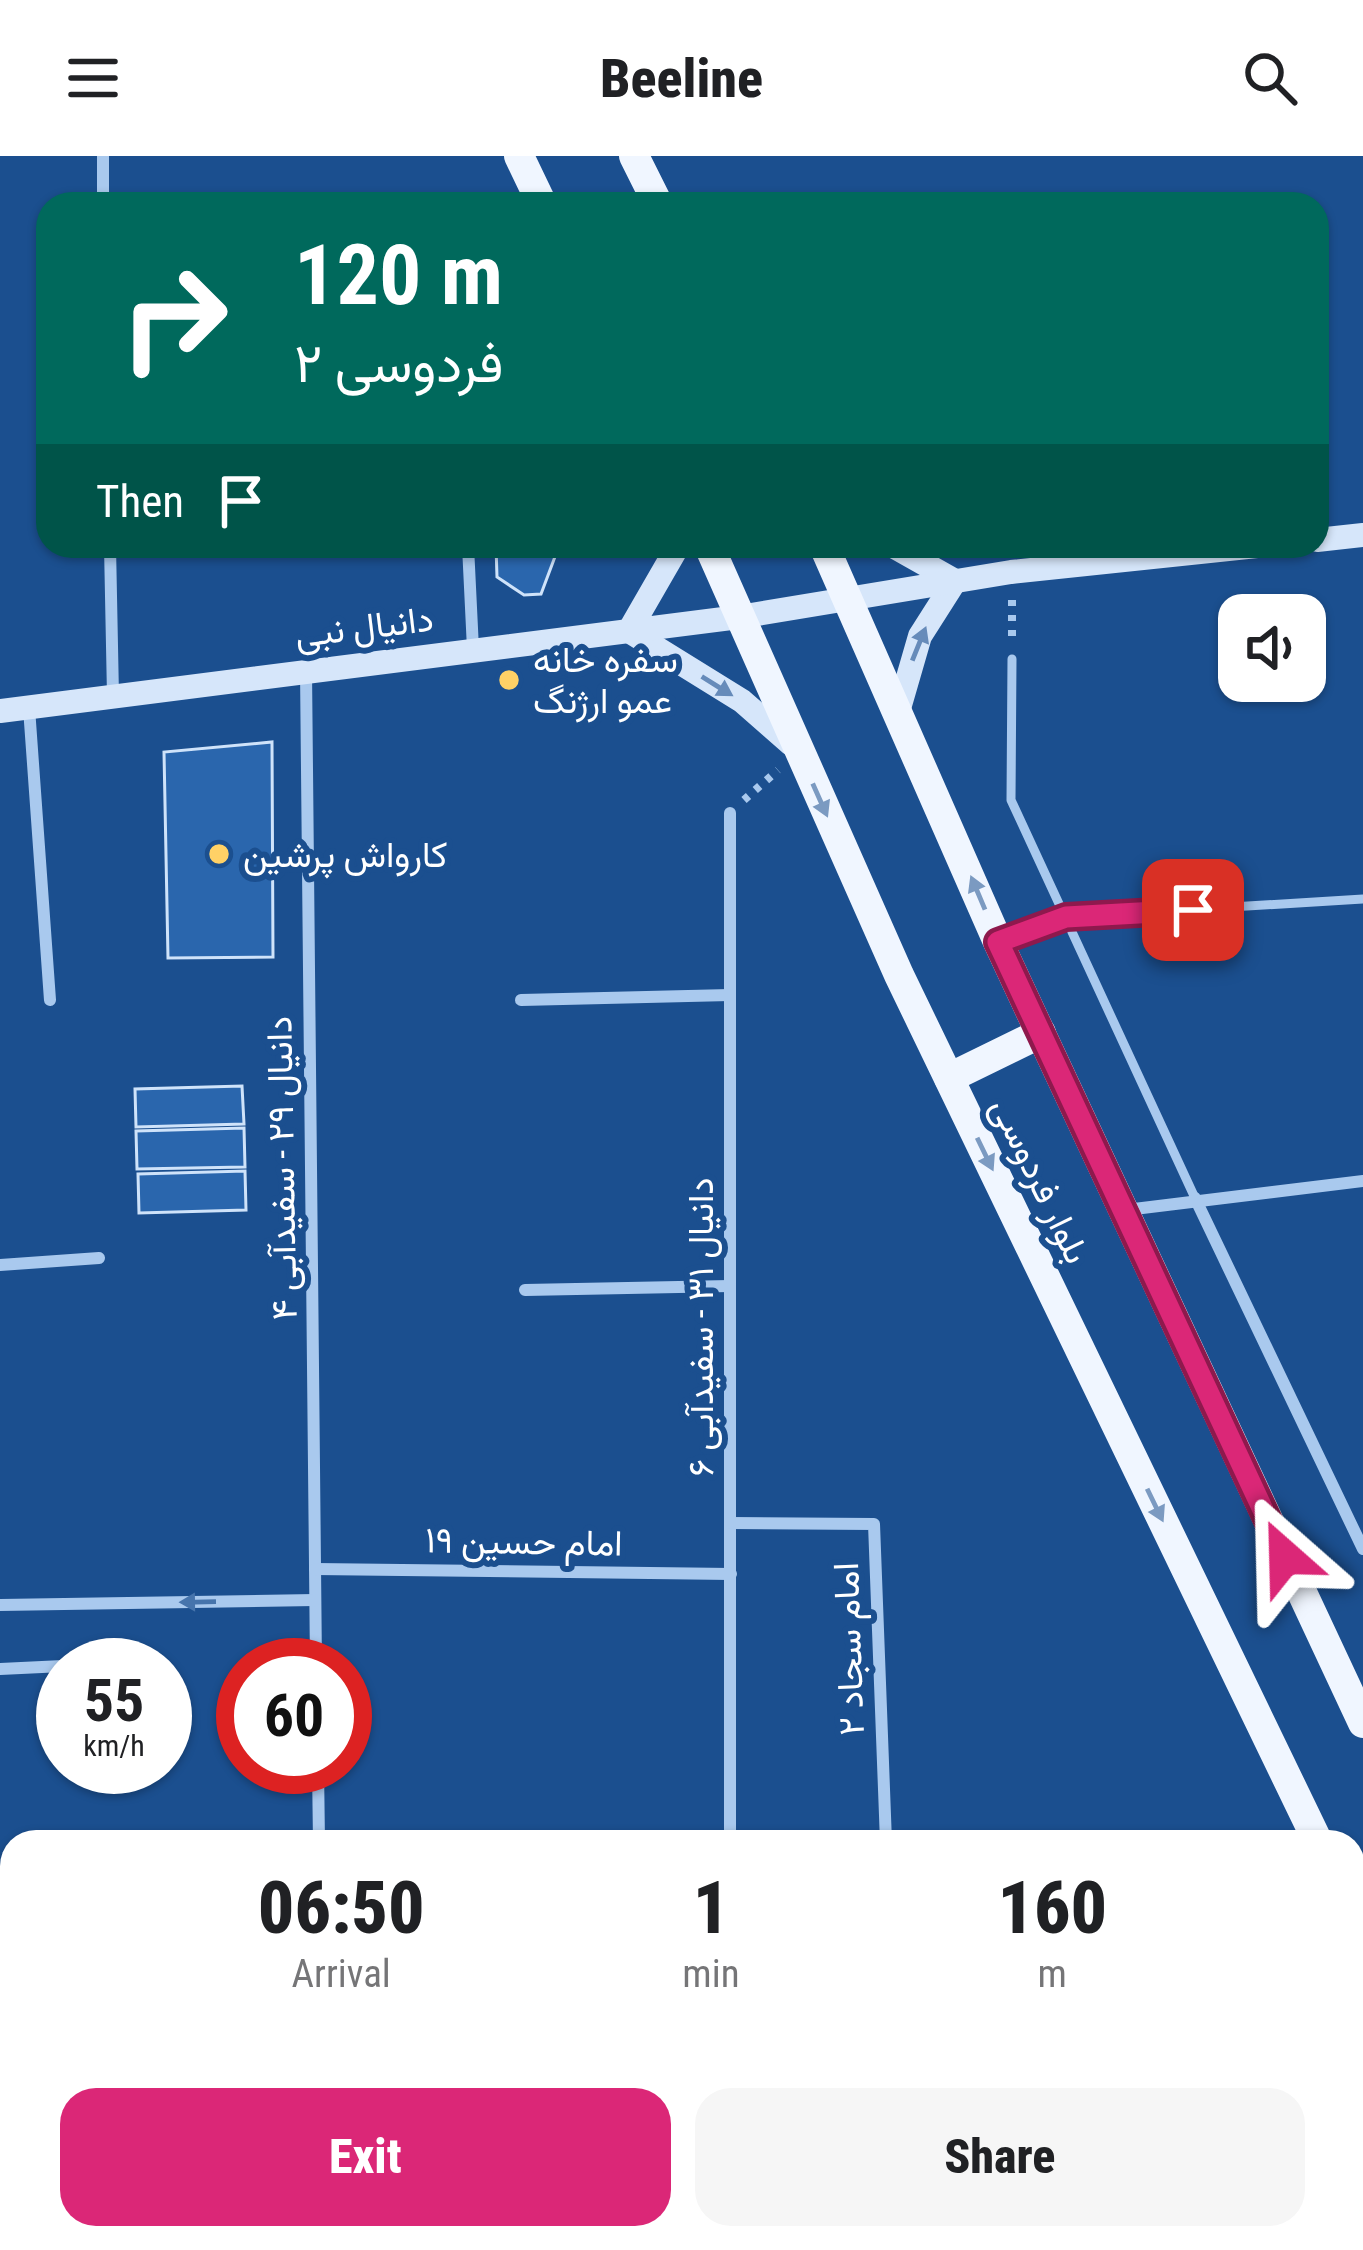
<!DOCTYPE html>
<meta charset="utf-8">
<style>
body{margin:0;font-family:"Roboto Condensed",Vazirmatn,sans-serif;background:#f6f6f6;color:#202124;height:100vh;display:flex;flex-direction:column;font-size:45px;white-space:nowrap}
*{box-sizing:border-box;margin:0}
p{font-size:39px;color:#757577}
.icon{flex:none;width:66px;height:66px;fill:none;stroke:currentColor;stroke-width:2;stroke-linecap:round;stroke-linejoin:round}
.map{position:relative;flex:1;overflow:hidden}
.drawer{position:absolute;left:0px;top:1674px;width:1365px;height:420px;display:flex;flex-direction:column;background:#fff;border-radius:36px 36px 0 0;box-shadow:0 3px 9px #0004}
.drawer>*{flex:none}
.top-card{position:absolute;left:36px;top:36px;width:1293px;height:366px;border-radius:36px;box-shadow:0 3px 9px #0004;background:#00695c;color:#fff;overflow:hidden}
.buttons{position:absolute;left:1218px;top:438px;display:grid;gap:24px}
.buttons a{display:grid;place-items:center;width:108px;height:108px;border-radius:24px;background:#fff;box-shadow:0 3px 9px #0004;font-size:60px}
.speed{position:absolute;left:36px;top:1482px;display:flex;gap:24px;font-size:60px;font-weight:700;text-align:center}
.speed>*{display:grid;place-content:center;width:156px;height:156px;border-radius:50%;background:#fff;box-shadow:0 3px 9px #0004;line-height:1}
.speed small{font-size:30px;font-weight:400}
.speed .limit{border:18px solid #d22;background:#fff;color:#111}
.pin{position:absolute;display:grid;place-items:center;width:102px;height:102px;color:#fff;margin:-51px;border-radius:24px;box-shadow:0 6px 18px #0006}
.me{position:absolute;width:132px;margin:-66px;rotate:335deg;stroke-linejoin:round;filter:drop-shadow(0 0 9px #0008)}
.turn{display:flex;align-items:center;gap:42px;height:252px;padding:0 60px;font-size:54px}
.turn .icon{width:156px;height:156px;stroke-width:2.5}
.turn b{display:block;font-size:84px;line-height:102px}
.then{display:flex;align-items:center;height:114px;padding:0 60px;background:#0003;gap:24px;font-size:45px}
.eta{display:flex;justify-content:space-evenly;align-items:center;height:204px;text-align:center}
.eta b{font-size:72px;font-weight:800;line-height:84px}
.action{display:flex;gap:24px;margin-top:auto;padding:24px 60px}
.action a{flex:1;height:138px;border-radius:36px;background:#db2777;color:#fff;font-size:48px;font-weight:800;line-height:138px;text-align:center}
.action a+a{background:#f6f6f6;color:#202124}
header{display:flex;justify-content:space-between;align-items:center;height:156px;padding:0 60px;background:#fff;font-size:54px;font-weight:800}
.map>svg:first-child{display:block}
</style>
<header><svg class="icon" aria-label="menu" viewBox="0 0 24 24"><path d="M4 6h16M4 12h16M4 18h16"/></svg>Beeline<svg class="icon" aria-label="search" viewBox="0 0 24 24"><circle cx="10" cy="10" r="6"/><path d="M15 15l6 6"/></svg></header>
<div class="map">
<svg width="1363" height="2094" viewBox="0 0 1363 2094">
<rect width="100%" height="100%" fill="#1b4f8f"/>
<g fill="#2a66ad" stroke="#cfe3fa" stroke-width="3">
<path d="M496 390H559L541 438 524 439 497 421Z"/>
<path d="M272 586 273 801 168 802 164 596Z"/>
<path d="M242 930 244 968 136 971 135 933Z"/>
<path d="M244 972 245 1011 137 1013 136 975Z"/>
<path d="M245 1015 246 1054 139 1057 138 1018Z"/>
</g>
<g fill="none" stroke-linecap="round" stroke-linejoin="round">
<g stroke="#a9c9ee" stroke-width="8" stroke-dasharray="6 9" stroke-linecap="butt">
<path d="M1012 444V483"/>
<path d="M744 644 778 614"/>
</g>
<g stroke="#a9c9ee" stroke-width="9">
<path d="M1012 503 1011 644 1195 1042"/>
<path d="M1001 785 1066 761 1363 743"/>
</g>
<g stroke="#a9c9ee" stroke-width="12">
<path d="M103 0V48"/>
<path d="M110 390 113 540"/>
<path d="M468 390 473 493"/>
<path d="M306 514 316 1509"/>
<path d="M29 552 50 844"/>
<path d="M730 657V1686"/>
<path d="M521 844 730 839"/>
<path d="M1195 1042 1363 1393"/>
<path d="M1126 1054 1363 1025"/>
<path d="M0 1109 99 1102"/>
<path d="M525 1134 730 1130"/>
<path d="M730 1367 874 1368 886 1686"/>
<path d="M315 1413 731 1418"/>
<path d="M0 1449 315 1444"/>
<path d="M86 1509H87"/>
<path d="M0 1513 63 1510"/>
<path d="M318 1611 319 1686"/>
<path d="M1207 1680 1208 1686"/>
<path d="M0 1738 12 1737"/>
<path d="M325 2082 326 2094"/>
<path d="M730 2082V2094"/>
<path d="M900 2082 901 2094"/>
<path d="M1232 2082V2094"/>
<path d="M0 2085 82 2082"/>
</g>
<g stroke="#d6e6fa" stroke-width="24">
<path d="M1317 384 1363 379"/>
<path d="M678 390 629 475 742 545 791 588"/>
<path d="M893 390 955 425 920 480 898 556"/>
<path d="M0 555 739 461 1011 416 1257 390"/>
</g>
<g stroke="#f0f6ff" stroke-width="30">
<path d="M519 0 542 48"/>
<path d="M634 0 658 48"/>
<path d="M709 390 899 819 1318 1686"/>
<path d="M824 390 998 786 1363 1567"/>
<path d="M949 922 1041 877"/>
<path d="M1353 1759 1363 1779"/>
</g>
</g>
<defs><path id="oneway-solid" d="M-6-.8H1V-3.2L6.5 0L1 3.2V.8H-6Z" transform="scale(3)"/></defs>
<g fill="#668bba">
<use href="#oneway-solid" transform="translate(919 488) rotate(-68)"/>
<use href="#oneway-solid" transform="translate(717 530) rotate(32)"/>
</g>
<g fill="#7b9ac1">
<use href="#oneway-solid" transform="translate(820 644) rotate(66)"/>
<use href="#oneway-solid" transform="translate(978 737) rotate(-113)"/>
<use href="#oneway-solid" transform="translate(985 998) rotate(64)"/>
<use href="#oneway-solid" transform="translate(1155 1349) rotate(64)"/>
</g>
<use fill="#4674ac" href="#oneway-solid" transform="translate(198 1446) rotate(179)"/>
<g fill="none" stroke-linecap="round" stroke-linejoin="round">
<defs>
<path id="route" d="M1193 754 1066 761 998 786 1285 1401"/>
</defs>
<use href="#route" stroke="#8e194d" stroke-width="30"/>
<use href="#route" stroke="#db2777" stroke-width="21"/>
</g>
<g fill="#ffd166" stroke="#1b4f8f" stroke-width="4.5">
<circle cx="509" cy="524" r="12"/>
<circle cx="219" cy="698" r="12"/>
</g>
<g text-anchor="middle" stroke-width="12" stroke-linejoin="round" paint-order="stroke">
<g font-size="36" fill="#fff" stroke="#1b4f8f">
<text transform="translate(364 470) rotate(-7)" y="13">دانیال نبی</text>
<text transform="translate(281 1012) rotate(-91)" y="13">دانیال ۲۹ - سفیدآبی ۴</text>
<text transform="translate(1041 1024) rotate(64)" y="13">بلوار فردوسی</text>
<text transform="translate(700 1171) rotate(-90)" y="13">دانیال ۳۱ - سفیدآبی ۶</text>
<text transform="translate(524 1385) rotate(1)" y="13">امام حسین ۱۹</text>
<text transform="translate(848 1493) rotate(-92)" y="13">امام سجاد ۲</text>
</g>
<g font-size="36" fill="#fff" stroke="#1b4f8f" text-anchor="start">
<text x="533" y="516">سفره خانه<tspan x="533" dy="41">عمو ارژنگ</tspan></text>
<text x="243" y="711">کارواش پرشین</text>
</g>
</g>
</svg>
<div class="buttons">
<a><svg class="icon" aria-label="sound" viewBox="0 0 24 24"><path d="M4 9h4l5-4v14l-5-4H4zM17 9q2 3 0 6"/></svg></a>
</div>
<div class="speed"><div>55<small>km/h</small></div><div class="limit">60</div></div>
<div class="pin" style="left:1193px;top:754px;background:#d93025"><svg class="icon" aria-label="arrive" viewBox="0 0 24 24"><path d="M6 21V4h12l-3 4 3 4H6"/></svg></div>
<svg class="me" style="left:1285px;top:1401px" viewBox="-20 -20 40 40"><path d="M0-17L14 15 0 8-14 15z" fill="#db2777" stroke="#fff" stroke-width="4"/></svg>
<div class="top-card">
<div class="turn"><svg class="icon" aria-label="right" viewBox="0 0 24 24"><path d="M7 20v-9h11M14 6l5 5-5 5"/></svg><div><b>120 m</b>فردوسی ۲</div></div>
<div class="then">Then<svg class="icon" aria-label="arrive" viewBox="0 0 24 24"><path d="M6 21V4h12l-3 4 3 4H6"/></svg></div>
</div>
<section class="drawer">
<div class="eta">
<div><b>06:50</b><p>Arrival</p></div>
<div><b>1</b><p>min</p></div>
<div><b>160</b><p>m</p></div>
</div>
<div class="action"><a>Exit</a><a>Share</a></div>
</section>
</div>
